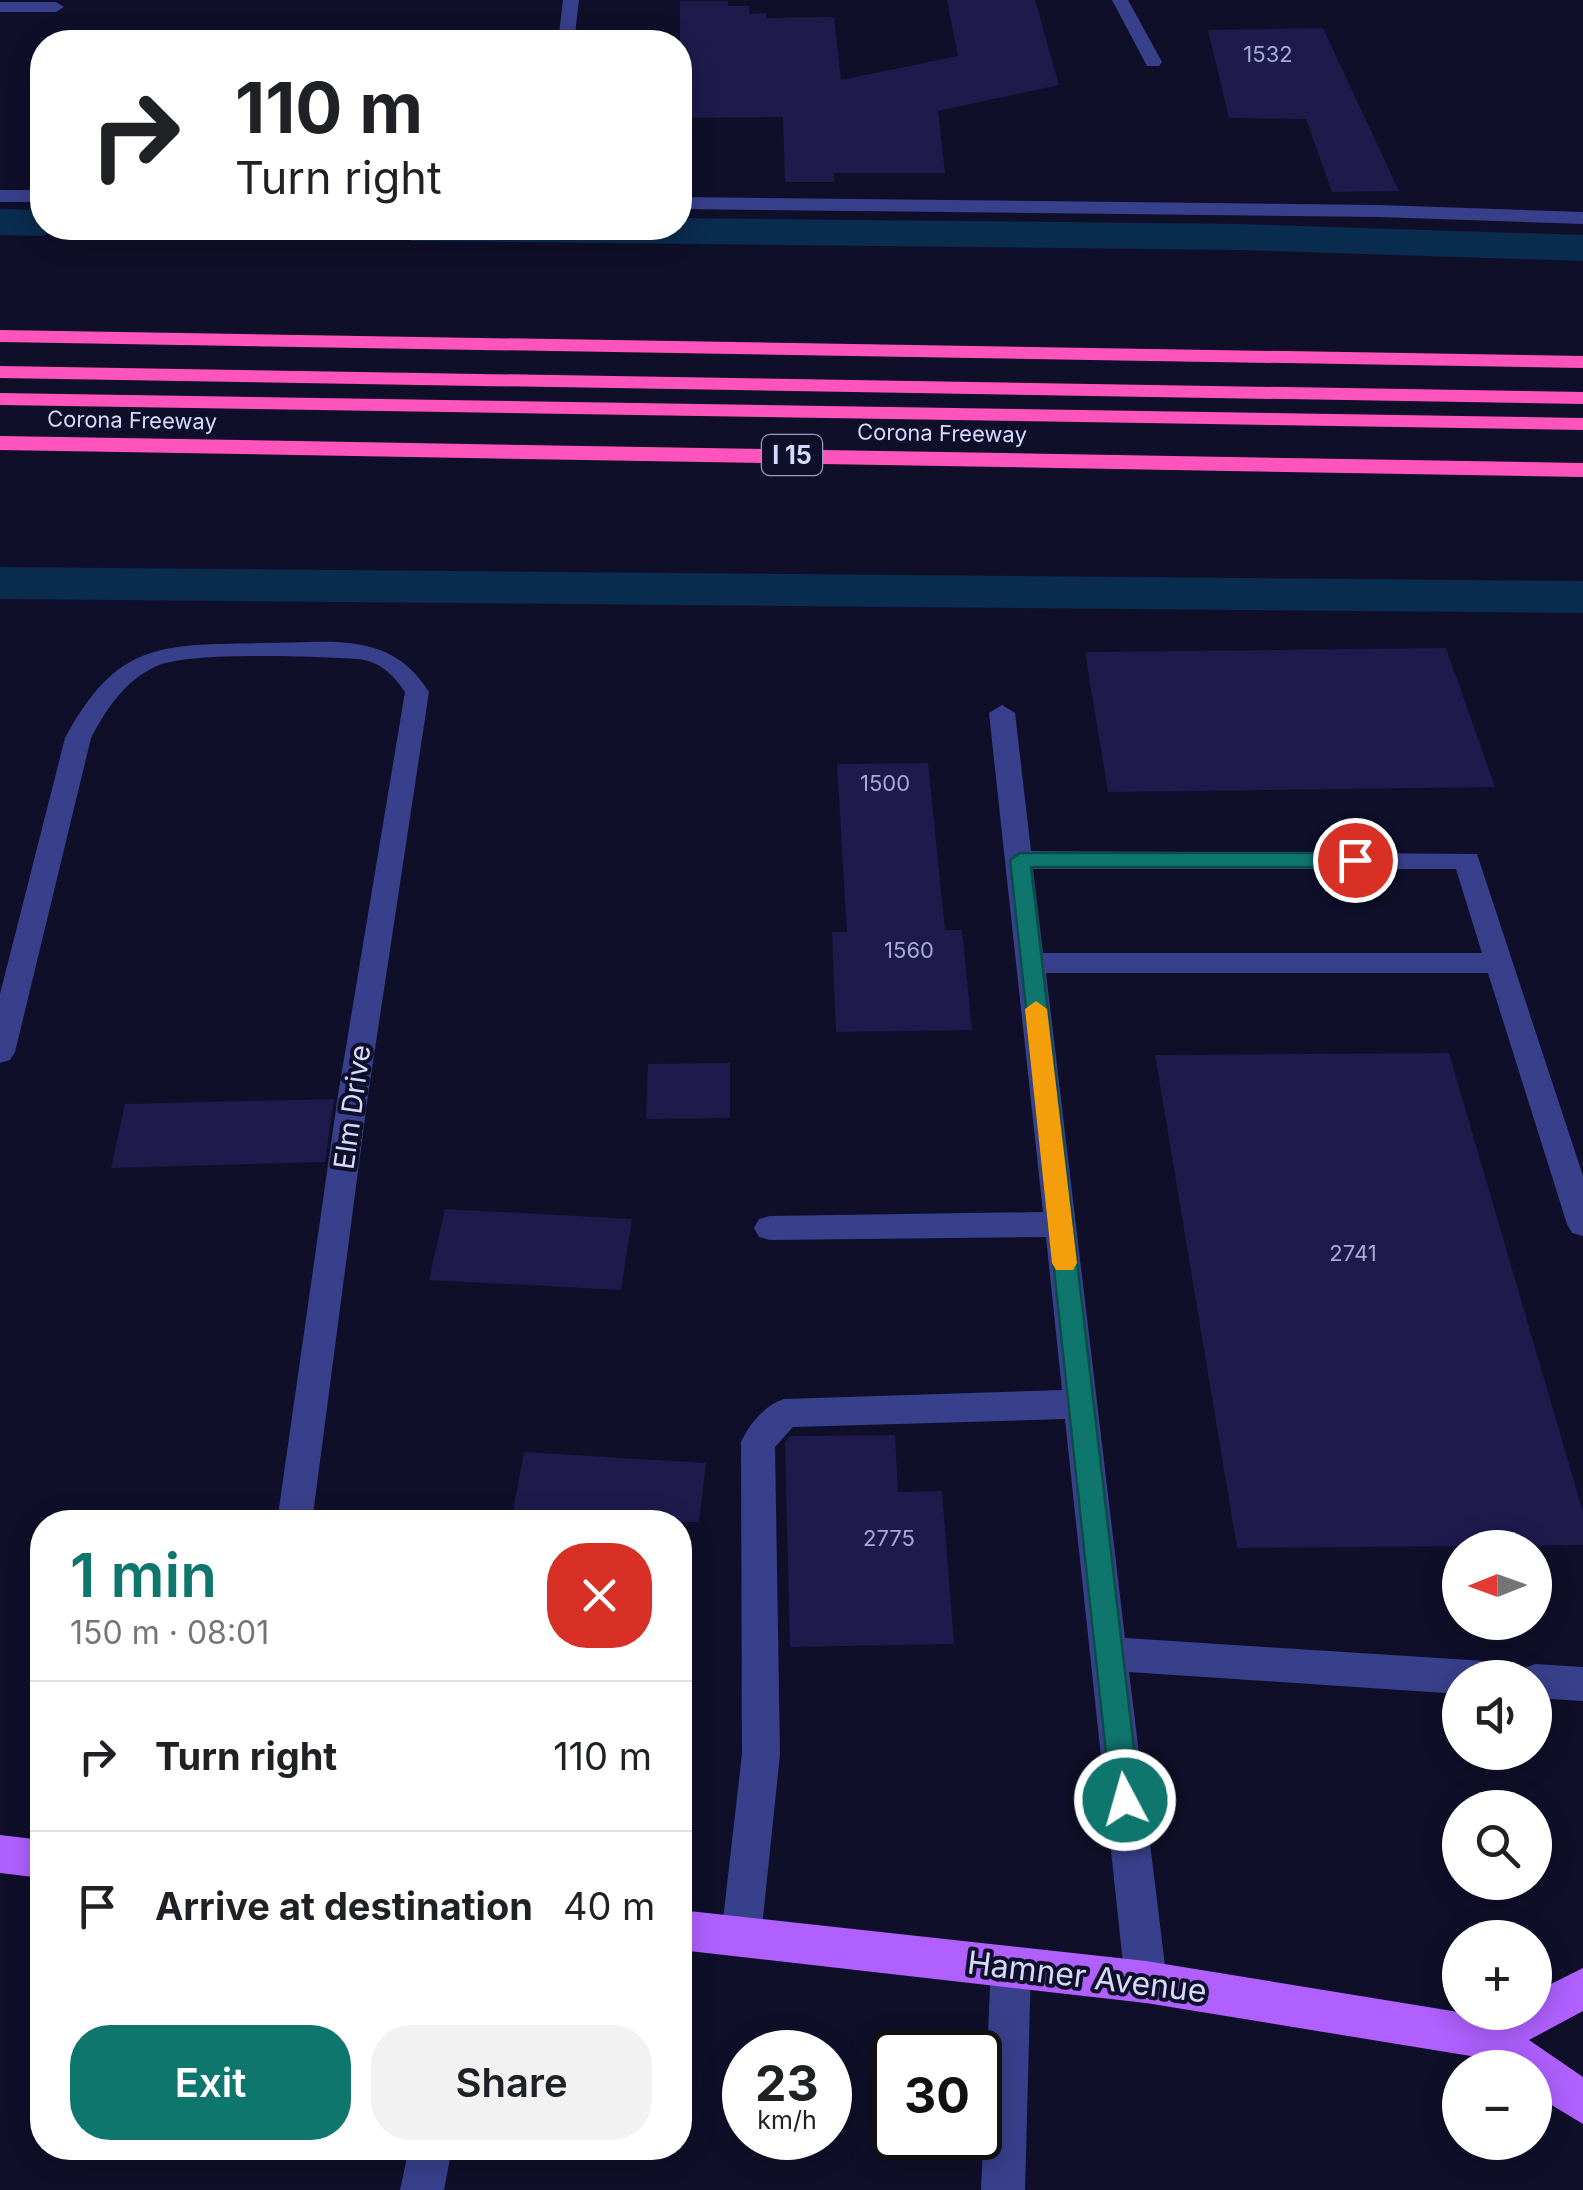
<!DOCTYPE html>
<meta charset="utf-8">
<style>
body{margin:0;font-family:Inter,sans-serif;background:#f2f2f2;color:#202124;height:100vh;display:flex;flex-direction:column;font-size:38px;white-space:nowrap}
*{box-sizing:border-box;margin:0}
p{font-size:32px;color:#757577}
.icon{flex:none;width:55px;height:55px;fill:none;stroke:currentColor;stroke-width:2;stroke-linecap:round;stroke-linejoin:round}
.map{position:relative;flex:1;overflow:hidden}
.drawer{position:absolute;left:30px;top:1510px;width:662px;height:650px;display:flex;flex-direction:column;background:#fff;border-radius:40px;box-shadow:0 5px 25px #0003}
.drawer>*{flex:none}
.top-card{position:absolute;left:30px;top:30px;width:662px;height:210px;border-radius:40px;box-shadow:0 5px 25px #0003;background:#fff;color:#202124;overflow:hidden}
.needle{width:65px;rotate:269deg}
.controls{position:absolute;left:1442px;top:1530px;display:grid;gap:20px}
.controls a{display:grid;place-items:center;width:110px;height:110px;border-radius:50%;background:#fff;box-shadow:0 5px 25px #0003;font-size:50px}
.speed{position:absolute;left:722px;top:2030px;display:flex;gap:20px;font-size:50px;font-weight:700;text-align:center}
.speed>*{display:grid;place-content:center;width:130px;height:130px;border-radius:50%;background:#fff;box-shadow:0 5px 25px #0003;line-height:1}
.speed small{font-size:25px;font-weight:400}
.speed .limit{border:5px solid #111;border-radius:15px;background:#fff;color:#111}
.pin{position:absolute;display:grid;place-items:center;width:85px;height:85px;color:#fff;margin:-42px;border:5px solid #fff;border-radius:50%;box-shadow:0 2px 10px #0007}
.me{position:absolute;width:110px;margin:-55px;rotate:354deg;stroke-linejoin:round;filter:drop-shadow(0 0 8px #0008)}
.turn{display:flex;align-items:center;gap:35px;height:210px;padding:0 40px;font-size:45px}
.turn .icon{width:130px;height:130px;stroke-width:2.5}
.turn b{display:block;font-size:70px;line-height:85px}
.round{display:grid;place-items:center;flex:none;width:105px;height:105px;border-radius:40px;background:#f2f2f2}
.overview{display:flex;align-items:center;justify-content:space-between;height:170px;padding:0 40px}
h1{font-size:60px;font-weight:600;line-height:75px;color:#0f766e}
.cta{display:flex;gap:20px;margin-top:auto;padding:20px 40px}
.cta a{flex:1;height:115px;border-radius:40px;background:#0f766e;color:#fff;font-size:40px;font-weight:600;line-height:115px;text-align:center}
.cta a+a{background:#f2f2f2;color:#202124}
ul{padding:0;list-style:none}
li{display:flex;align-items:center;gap:30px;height:150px;padding:0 40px;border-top:2px solid #e0e0e0}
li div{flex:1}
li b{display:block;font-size:38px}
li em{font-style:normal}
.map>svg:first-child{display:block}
</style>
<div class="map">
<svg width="1583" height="2190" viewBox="0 0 1583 2190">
<rect width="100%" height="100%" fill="#100f2a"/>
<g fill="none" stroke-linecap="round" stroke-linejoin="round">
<g fill="#0a2c4f" fill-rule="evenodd">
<path d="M0 209 42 210V228H60L42 236 0 235Z"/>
<path d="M680 218 1240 224 1583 235V261L1240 250 412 241 397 237 390 228H680Z"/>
<path d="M0 567 1583 581V613L0 599Z"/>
</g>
</g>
<g fill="#1e1a4c">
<path d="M947 0H1035L1059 85 938 111 945 173H834V182H785L783 117 680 118V1H728V6H749V14L766 13V18L834 17 841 80 958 56Z"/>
<path d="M1323 28 1399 191 1332 192 1306 119 1229 118 1208 30Z"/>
<path d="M1446 648 1495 787 1108 792 1085 652Z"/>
<path d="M928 763 945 930H962L972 1030 836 1032 832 932H847L837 764Z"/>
<path d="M1449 1053 1583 1512V1545L1237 1548 1155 1055Z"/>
<path d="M730 1063V1118L646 1119 648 1064Z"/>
<path d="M334 1099 325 1162 111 1168 125 1104Z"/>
<path d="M445 1209 632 1219 621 1290 429 1280Z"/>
<path d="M895 1435 898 1492 942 1491 954 1644 790 1647 785 1442 790 1436Z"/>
<path d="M524 1452 706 1463 699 1522H511Z"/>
</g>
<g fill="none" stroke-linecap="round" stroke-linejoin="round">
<g fill="#38408c" fill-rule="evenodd">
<path d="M563 0H579L574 42H558Z"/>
<path d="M1112 0H1128L1162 62 1159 66H1147Z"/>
<path d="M0 2H56L64 7 56 12H0Z"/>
<rect x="0" y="190" width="42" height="12"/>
<path d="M680 197 1379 205 1583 212V224L1379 217 680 209Z"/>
<path d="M263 643C329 643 390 629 429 692L368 1095 312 1522H277L338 1095 405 692C393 674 379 661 358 659 317 657 191 651 157 666 125 680 107 708 91 738L15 1052 10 1060 0 1063V994L65 738C118 640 162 645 263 643Z"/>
<path d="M1002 705 1015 713 1031 851 1477 854 1583 1176V1236L1572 1233 1567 1224 1488 973H1046L1125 1638 1485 1661 1498 1666 1503 1678H1460V1694L1129 1672 1167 1982 1161 1997 1146 2003 1131 1997 1125 1982 1065 1419 793 1427 775 1447 780 1754 761 1937 755 1951 741 1957 727 1951 721 1937 742 1754 741 1442C749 1424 765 1405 784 1399L1062 1390 1046 1237 770 1240 759 1237 754 1228 759 1219 770 1216 1043 1212 989 713ZM1033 869H1456L1482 953H1043Z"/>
<path d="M1535 1664 1583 1667V1701L1535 1698V1678H1518L1522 1669Z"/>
<path d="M1011 1946 1025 1952 1031 1966 1025 2190H981L991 1966 997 1952Z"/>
<path d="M409 2148H452L444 2190H400Z"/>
</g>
<g fill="#af60ff" fill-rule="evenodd">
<path d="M0 1835 42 1840V1878L0 1873Z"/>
<path d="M680 1910 1146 1961 1489 2017 1497 2012H1535V1992L1583 1968V2011L1529 2040 1583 2077V2124L1535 2095V2068H1497L1483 2058 1146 2003 680 1950Z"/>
</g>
<g fill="#ff54bc" fill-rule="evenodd">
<path d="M0 330 1583 356V368L0 342Z"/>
<path d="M0 366 1583 392V404L0 378Z"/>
<path d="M0 393 1583 418V430L0 405Z"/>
<path d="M0 436 1583 463V477L0 450Z"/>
</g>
</g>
<path fill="#0f766e" stroke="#0a4d48" stroke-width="2.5" d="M1020 853H1355L1365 860 1355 867H1031L1140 1800 1136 1809 1125 1814 1115 1809 1111 1800 1010 860Z"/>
<path fill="#f59e0b" d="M1036 1001 1047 1009 1077 1263 1073 1270H1056L1052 1263 1025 1009Z"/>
<g text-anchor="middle" stroke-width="8" stroke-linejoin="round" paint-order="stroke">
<g font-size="22" fill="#aaa9d2">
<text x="1268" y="62">1532</text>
<text x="885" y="791">1500</text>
<text x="909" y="958">1560</text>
<text x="1353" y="1261">2741</text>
<text x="889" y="1546">2775</text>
</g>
<g font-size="22" fill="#d9d9ff" stroke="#100f2a">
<text transform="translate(132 420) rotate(1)" y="8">Corona Freeway</text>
<text transform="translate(942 433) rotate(1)" y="8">Corona Freeway</text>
</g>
<rect fill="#100f2a" stroke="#9d9cbf" stroke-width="2.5" x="762" y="435" width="60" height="40" rx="8"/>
<g font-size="25" font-weight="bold" fill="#d9d9ff">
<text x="792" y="464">I 15</text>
</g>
<g font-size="28" fill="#d9d9ff" stroke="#100f2a">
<text transform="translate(352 1107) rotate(-82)" y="10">Elm Drive</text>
</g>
<g font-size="32" fill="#d9d9ff" stroke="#100f2a">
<text transform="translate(1087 1977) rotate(7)" y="11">Hamner Avenue</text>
</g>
</g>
</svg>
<div class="controls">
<a><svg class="needle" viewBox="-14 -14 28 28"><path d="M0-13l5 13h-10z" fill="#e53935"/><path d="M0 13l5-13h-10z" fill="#757577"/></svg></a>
<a><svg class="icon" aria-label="sound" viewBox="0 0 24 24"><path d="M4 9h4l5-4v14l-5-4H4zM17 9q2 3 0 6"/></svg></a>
<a><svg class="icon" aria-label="search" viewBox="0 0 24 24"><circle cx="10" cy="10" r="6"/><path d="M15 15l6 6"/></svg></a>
<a>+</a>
<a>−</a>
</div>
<div class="speed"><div>23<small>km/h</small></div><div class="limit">30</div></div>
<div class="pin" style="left:1355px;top:860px;background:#d93025"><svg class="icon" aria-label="arrive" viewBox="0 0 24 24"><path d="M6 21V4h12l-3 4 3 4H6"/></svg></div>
<svg class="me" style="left:1125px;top:1800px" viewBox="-20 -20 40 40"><circle r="17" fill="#0f766e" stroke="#fff" stroke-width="3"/><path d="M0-11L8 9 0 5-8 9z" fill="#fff"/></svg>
<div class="top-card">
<div class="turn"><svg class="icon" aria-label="right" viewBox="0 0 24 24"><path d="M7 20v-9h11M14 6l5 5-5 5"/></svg><div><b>110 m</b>Turn right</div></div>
</div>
<section class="drawer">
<div class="overview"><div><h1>1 min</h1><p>150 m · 08:01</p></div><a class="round" style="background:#d93025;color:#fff"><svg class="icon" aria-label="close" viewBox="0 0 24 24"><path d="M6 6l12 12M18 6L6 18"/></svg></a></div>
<ul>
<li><svg class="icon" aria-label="right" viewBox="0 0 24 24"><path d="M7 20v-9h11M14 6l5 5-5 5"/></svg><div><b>Turn right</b></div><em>110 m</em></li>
<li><svg class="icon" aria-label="arrive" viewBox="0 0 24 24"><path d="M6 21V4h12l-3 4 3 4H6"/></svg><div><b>Arrive at destination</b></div><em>40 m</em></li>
</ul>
<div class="cta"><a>Exit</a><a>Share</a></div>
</section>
</div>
